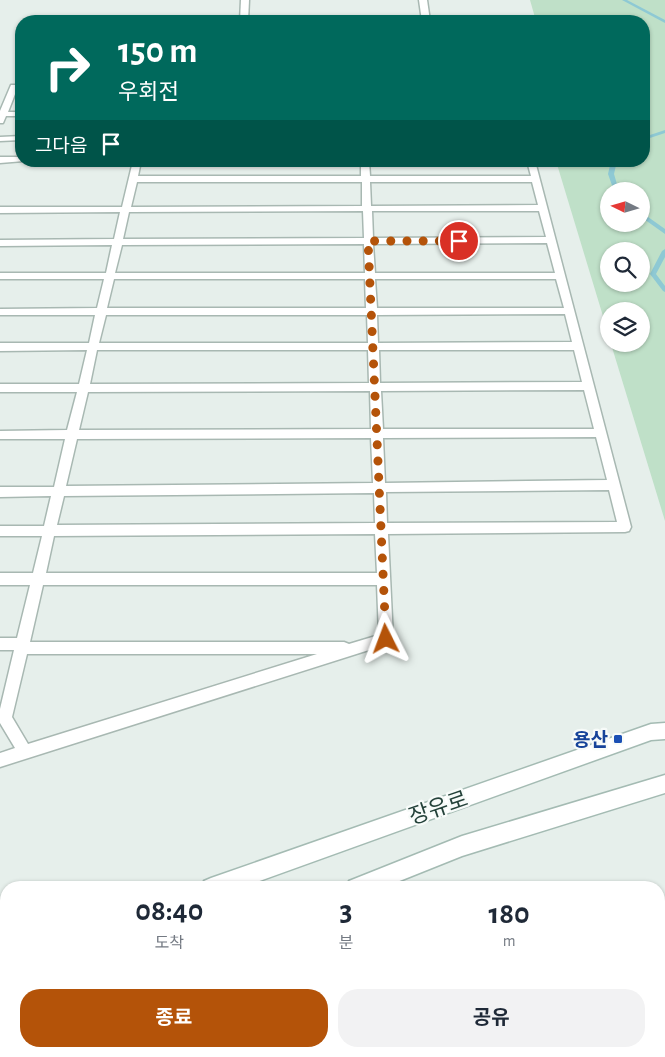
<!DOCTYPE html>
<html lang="ko">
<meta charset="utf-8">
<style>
body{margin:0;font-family:"Alegreya Sans","Noto Sans KR",sans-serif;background:#f2f2f3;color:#1f2937;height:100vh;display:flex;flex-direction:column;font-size:19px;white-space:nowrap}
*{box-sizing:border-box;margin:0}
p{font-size:16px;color:#747a83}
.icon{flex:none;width:28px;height:28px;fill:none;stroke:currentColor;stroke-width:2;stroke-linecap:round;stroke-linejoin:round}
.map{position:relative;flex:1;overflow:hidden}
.panel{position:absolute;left:0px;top:881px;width:665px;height:176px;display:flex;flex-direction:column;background:#fff;border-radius:20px 20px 0 0;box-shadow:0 1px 4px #0004}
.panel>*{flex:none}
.guide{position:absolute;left:15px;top:15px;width:635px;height:152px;border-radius:20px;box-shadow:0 1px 4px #0004;background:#00695c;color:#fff;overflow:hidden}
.needle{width:32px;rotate:275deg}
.tools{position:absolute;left:600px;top:182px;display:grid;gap:10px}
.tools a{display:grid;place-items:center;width:50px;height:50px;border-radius:50%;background:#fff;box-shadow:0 1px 4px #0004;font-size:25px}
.pin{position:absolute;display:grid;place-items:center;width:42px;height:42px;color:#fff;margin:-21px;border:2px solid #fff;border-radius:50%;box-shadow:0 1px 5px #0007}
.me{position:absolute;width:55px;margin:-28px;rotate:357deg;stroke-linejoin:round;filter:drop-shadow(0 0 4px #0008)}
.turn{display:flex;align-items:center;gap:18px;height:105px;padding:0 20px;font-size:22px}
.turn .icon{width:65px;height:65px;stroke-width:2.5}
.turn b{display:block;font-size:35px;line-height:42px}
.then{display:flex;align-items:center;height:48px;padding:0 20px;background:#0003;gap:10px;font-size:19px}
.eta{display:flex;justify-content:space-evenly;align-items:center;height:85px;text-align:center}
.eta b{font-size:30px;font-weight:700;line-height:35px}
.primary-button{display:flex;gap:10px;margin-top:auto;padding:10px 20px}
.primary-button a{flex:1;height:58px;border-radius:20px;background:#b45309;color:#fff;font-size:20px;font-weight:700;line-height:58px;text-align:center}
.primary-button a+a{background:#f2f2f3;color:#1f2937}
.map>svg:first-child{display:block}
</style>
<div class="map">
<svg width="665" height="1057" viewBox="0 0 665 1057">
<rect width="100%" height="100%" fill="#e6efeb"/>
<path fill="#bfe0c8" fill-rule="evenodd" d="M530 0H665V521L611 344H641V311H609V336L556 161H644V21H536ZM609 191H641V224H609ZM609 251H641V284H609Z"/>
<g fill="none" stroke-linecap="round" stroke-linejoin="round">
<g fill="#8ec9d4" fill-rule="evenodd">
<path d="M622 0H627L665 20V23Z"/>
<path d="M665 130V133L644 140V137Z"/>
<path d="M611 161H617L614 174 619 191H614L608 174Z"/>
<path d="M641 212 665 229V234L641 217Z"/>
<path d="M665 249V257L656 274 665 286V292L663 291 650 274 662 251Z"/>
</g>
</g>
<path fill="#bbcac4" d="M375 1051H419L422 1057H367Z"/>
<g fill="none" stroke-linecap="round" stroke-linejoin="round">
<defs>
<g id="lane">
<path d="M11 85H21V89H17L8 112H21V116H6L3 123H0V111Z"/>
<path d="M21 136V140L0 141V137Z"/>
<path d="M0 157H21V161H24L0 163Z"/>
<path d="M133 161H141L138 176H361V161H369L370 176H531L527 161H535L631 527 629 531 625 532 388 534 393 639 391 643 0 767V753L15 748 0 723V709L14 650H0V638H17L30 585H0V573H33L42 536H0V526H44L51 496 0 497V487H54L65 439H0V431L67 430 77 392H0V384H79L87 350 0 351V343H89L95 315H0V309L97 308 104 279H0V273H106L112 245 0 246V240L114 239 120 212 0 213V207H122ZM137 182H362V206L131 207ZM370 182H532L538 205 371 206ZM363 211 364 238 123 239 129 212ZM372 211H539L546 237 373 238ZM547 243 555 273H375L373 244ZM364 244 365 273H115L122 245ZM114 279H365L366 308H107ZM375 279H556L564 308H377ZM565 314 572 342 378 343 377 315ZM106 315H367L368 343H99ZM97 350H368L369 383 90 384ZM379 350H574L582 382 380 383ZM584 390 594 429H383L381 391ZM370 391 371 429 79 430 88 392ZM596 437 607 480 385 483 383 438ZM371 438 373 483 66 486 77 439ZM609 490 617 522 387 523 386 492ZM374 493 375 523 57 525 64 496ZM375 534 377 573H46L54 536ZM43 585H377L379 635 349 644 344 642H30ZM27 654H317L28 744 12 717Z"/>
</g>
<g id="street">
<path d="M241 0H249L248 21H240Z"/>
<path d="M419 0H427L430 21H422Z"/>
</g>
<g id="secondary">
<path d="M665 723V739L651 740 240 888H201L204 881 211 878 651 724Z"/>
<path d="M665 775V793L462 856 382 888H346L349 881 462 836Z"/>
<path d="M6 950V970L0 972V952Z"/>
<path d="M6 1013V1035L0 1037V1015Z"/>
</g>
</defs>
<use href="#lane" stroke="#a8b8b2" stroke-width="3"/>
<use href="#street" stroke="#a8b8b2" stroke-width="3"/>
<use href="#secondary" stroke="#a4bbb3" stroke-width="3"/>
<use href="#lane" fill="#fff" fill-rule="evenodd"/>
<use href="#street" fill="#fff" fill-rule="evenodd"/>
<use href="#secondary" fill="#fff" fill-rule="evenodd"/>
</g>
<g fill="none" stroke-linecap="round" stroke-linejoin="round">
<path stroke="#b45309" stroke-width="9" stroke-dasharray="0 16.2" d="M386 639 368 241H459"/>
</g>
<rect fill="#1a4fb4" stroke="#f7fbf9" stroke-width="2" x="613" y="734" width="10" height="10" rx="2.5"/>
<g text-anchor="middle" stroke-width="4.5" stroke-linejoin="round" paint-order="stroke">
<g font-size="19" font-weight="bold" fill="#164399" stroke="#f7fbf9" text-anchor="end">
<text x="608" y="746">용산</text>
</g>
<g font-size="22" fill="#24423a" stroke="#f7fbf9">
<text transform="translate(438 807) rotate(-19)" y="8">장유로</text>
</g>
</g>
</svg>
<div class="tools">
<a><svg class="needle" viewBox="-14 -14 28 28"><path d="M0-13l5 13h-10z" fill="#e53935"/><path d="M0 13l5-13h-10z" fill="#747a83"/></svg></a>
<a><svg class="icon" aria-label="search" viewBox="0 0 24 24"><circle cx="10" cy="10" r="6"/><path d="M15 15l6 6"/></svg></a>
<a><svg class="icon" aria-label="layers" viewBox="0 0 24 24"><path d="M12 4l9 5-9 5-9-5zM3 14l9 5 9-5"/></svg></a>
</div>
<div class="pin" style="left:459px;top:241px;background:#d93025"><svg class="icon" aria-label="arrive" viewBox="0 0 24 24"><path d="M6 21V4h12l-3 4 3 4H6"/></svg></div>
<svg class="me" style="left:386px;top:639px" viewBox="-20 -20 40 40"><path d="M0-17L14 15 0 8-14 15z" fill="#b45309" stroke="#fff" stroke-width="4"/></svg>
<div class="guide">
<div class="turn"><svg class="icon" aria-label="right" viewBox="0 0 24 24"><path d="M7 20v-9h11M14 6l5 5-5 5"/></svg><div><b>150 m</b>우회전</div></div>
<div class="then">그다음<svg class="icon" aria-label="arrive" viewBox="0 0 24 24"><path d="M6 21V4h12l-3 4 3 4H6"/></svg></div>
</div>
<section class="panel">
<div class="eta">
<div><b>08:40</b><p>도착</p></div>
<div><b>3</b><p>분</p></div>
<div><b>180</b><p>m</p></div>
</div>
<div class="primary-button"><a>종료</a><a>공유</a></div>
</section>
</div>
